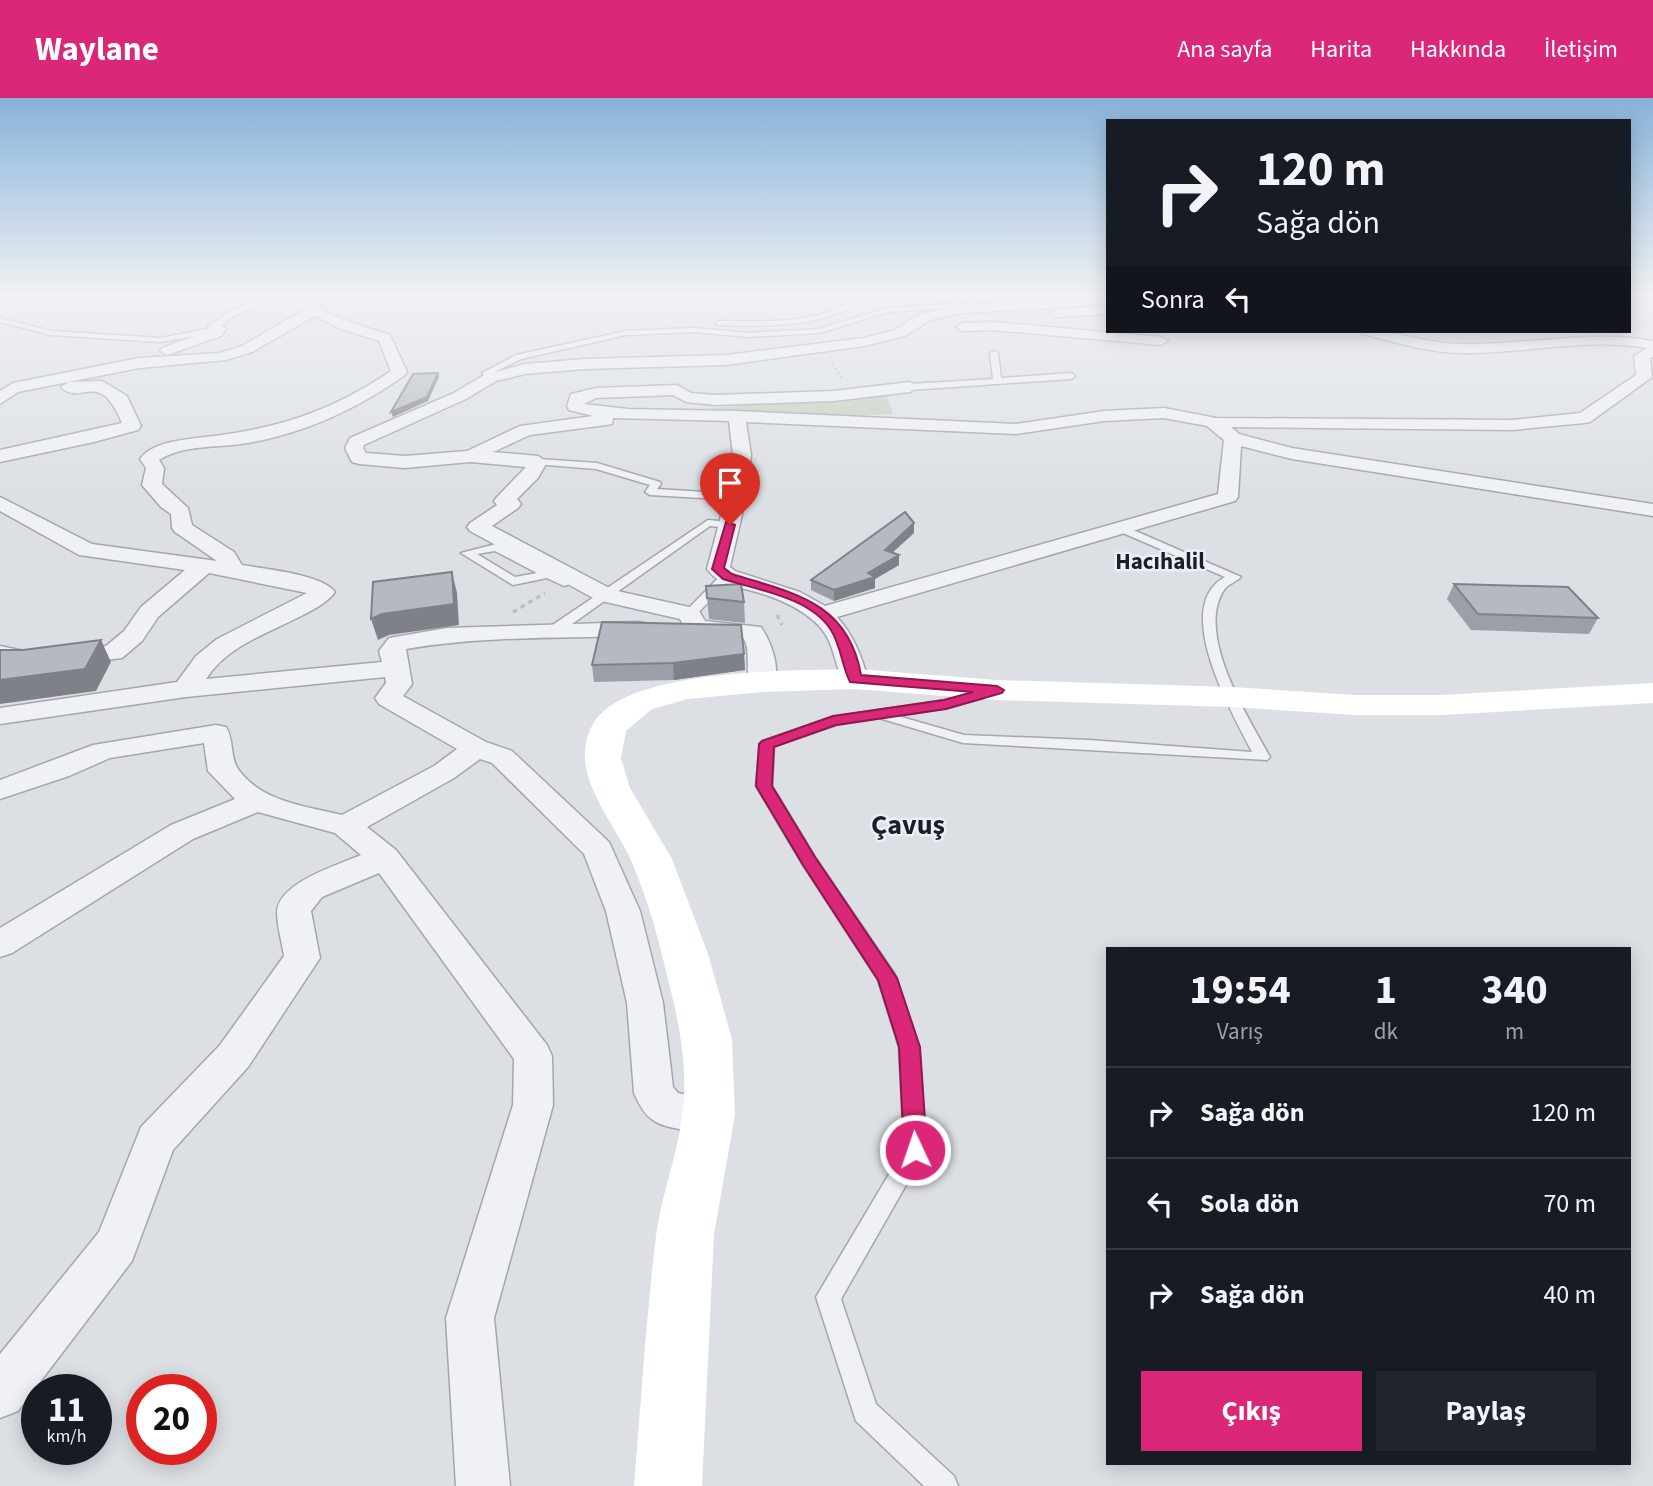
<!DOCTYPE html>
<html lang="tr">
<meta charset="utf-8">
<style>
body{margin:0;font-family:"Source Sans 3",sans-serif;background:#20242c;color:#f1f3f6;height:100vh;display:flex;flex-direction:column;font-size:26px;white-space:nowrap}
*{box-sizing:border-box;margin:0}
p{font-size:23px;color:#9ea1a6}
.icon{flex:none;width:38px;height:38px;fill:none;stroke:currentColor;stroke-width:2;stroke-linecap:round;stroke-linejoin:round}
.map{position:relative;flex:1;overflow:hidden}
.drawer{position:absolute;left:1106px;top:849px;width:525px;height:518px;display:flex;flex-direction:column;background:#171b24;border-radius:0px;box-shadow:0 4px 18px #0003}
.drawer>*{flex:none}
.hud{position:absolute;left:1106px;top:21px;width:525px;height:214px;border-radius:0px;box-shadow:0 4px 18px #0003;background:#171b24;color:#f1f3f6;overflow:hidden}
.speed{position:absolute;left:21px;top:1276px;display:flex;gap:14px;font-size:35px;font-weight:700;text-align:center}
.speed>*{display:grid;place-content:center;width:91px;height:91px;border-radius:50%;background:#171b24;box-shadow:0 4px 18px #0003;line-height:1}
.speed small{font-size:18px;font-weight:400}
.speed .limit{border:10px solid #d22;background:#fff;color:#111}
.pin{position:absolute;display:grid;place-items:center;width:60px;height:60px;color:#fff;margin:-72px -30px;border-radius:50% 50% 50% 0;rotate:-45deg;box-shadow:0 0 7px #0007}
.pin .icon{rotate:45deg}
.me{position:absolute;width:77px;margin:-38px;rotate:357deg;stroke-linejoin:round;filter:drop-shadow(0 0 5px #0008)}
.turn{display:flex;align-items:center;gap:24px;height:147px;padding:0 35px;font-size:32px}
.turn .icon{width:91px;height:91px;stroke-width:2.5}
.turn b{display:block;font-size:49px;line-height:60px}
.then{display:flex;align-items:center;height:66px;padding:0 35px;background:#0003;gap:14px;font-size:26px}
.eta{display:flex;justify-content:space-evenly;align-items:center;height:119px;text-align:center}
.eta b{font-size:42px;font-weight:700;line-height:49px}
.cta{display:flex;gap:14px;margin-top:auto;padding:14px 35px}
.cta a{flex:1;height:80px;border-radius:0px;background:#db2777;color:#fff;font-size:28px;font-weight:700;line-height:80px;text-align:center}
.cta a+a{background:#20242c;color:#f1f3f6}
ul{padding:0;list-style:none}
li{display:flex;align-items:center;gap:21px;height:91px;padding:0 35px;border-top:2px solid #363941}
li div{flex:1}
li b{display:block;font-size:26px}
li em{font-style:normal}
header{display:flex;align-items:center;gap:42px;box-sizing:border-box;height:98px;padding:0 35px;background:#db2777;color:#fff}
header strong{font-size:33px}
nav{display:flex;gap:38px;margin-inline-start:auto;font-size:24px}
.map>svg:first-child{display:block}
</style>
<header>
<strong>Waylane</strong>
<nav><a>Ana sayfa</a><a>Harita</a><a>Hakkında</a><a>İletişim</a></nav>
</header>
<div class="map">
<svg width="1653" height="1388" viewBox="0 0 1653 1388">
<rect width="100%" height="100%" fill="#dce0e5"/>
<path fill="#c2cfbe" d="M887 297 893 316 823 319 701 311Z"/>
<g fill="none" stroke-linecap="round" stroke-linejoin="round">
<defs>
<g id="lane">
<path d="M271 197H280L235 217 212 235 160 244 51 237 0 224V220L51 233 160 240 207 231 229 213Z"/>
<path d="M323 197H330L310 218H304V214Z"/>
<path d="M844 197H850V210C809 230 763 228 719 227L715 225 719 223C761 223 805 227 843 207Z"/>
<path d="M957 205 982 210 978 212 957 209 888 214 820 235 748 239 693 234 626 237 521 261 491 276 493 282H487L482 275 516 257 626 233 693 230 748 235 819 231 887 210Z"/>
<path d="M994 253 998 255 1001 280 1071 275 1075 278 1071 281 910 292 906 289 910 286 993 281 990 255Z"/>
<path d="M538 361 597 365 660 384 661 386 657 391 736 396 741 399 736 402 650 397 645 394 650 387 596 371 535 366V362Z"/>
<path d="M708 422 730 424 736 427 730 430 710 428 558 536H548V530Z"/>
<path d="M1116 428H1124L1241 479C1236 484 1228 486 1224 492 1195 536 1248 619 1270 659L1267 662 963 645 879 620 836 627 774 648 772 688 815 759 894 875 919 949 926 1052 841 1201 876 1306 954 1378 958 1388H924L856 1323 816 1199 904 1051 899 949 878 882 803 767 756 688 760 646 762 643 833 619 945 602 990 590 997 594 995 597 946 610 898 618 964 637 1089 642 1252 654C1233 616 1170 509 1225 479L1116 432Z"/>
<path d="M496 446 566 480 579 477 585 481 564 488 547 480 513 487 461 455ZM495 453 537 475 515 479 477 456Z"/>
<path d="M727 474 731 475V481L694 519H686V513L723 475Z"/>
</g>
<g id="street">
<path d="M1077 201 1084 205 1082 208 962 215 930 222 905 238 864 248 726 267 584 271 525 276 496 283 466 301 364 347 363 350 366 355 405 358 467 353 520 328 593 318 569 312 567 308 571 296 596 290 677 287 691 295 715 297 833 293 910 284 918 289 910 294 833 303 715 307 686 304 673 297 596 300 584 306 628 311 737 313 1016 326 1104 313 1164 310 1216 320 1512 322 1580 315 1636 277 1634 258 1647 250C1585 239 1525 256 1463 255 1429 255 1395 244 1362 236L1360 233C1394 231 1426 246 1460 246 1526 248 1588 231 1653 243V259L1650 260 1652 279 1590 324 1584 325 1512 332 1231 329 1239 336 1292 350 1653 406V418L1292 361 1241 348 1238 399 1235 403 837 519C854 538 861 557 868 581L864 587 855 589 846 587C832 566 837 543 814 523 800 511 784 503 766 497 747 490 719 489 707 471L726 399 733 357 729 323 613 320 612 326 606 327 530 337 493 354 538 358 547 364 538 380 517 401 521 406 518 410 492 428 613 492 698 511 705 523 761 529C771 544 783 573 771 590L762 592 753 590C743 576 752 556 744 541L687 535 680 521 597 502 470 433 467 429 470 425 497 407 494 403 497 399 526 369 470 364 405 370 359 366 352 364 345 350 350 340 454 295 484 277 525 266 584 261 726 257 864 240 895 232 920 216 962 207ZM1164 320 1207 328 1224 342 1218 396 825 508 800 494 735 473 730 469 746 399 751 357 746 324 1016 336 1104 323Z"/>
<path d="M1108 208V216L1056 219 1049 215 1056 211Z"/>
<path d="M317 210 349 224 390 237 407 274 405 277C357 311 305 335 248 345 220 350 183 346 159 362L164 370 162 386 188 410 192 427 234 454 242 467C264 471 322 476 335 494 327 505 311 513 299 519 266 536 227 548 206 581L382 564 379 553 389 540 447 530 639 524 648 526 651 531 648 536 639 538C561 540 483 538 406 551L412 586 403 598 486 644 512 653 609 744 640 813 663 905 673 989 678 995 723 1005 729 1017 723 1029C707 1035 668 1033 653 1022 644 1017 638 1004 634 995L627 905 606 813 584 756 492 665 480 661 454 680 367 729 396 752 547 947 552 958 553 1007 494 1220 510 1388H456L446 1220 513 1007 514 961 379 775 322 799 311 813 320 860 314 869 248 969 173 1052 132 1163 18 1313 0 1320V1256L99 1134 141 1029 220 947 284 858C282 845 277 828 277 814 279 784 338 767 361 757L335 735 258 714 193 741 12 855 0 859V830L171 727 235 701 208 673 204 645 110 660 69 678 0 701V682L93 647 216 627 226 629C234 641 230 660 238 671 261 704 306 708 342 717L434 668 457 651 379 606 375 600 386 585 385 579 186 599 0 626V610L177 584 196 558 217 541 307 495 209 475 158 519 142 543 122 560 34 571 0 564V548L34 555 106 548 124 533 141 509 185 472 79 457 0 413V399L92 446 217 463 175 434 172 430 171 416 161 409 142 387 146 370 140 361C153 343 184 342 205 339 276 331 331 314 391 273L379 243 339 230 315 218 252 254 226 262 139 270 18 294 0 306V293L13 285 139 260 220 255 242 248 302 213Z"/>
<path d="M215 224 226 231 221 238 167 257 160 253 162 250 211 232 208 228Z"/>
<path d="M993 224 1161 239 1168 243 1161 247 993 232 963 233 956 229 963 225Z"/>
<path d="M102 283 127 298 141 328 138 332 94 344 0 364V352L122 325C99 269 81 309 61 289L69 284Z"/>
</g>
</defs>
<use href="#lane" stroke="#a2a7af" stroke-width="3"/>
<use href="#street" stroke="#a2a7af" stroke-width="3"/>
<path stroke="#bbbec4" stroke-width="2" stroke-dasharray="2.5 2.5" stroke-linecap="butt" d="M832 266 842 280"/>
<g stroke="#bbbec4" stroke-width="3.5" stroke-dasharray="4.5 4.5" stroke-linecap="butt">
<path d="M513 514 545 495"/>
<path d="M777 517 782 527"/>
</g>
<use href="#lane" fill="#eff1f4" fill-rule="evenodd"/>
<use href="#street" fill="#eff1f4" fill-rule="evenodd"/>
<path fill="#fff" fill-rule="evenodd" d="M855 571 997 582 1232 589 1354 597H1442L1653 585V605L1442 617H1354L1232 609 997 602 855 591 762 594 688 601 652 611 626 633 621 660 630 690 672 761 708 856 732 941 735 1017 714 1136 702 1388H634C641 1305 646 1221 656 1138 661 1098 677 1059 682 1019 690 965 676 912 663 861 656 830 643 789 630 760 611 719 568 674 592 628 622 569 796 573 855 571Z"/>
</g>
<g fill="#9b9fa7">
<path d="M914 435 892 455 899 467 875 481V490L834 503 811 492V482Z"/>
<path d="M1454 486 1598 520 1589 536 1471 532 1447 501Z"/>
<path d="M706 488 744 504 745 525 709 521Z"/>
<path d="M744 556 745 572 674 582 594 584 592 567Z"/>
</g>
<g fill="#7e8288">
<path d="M438 275 439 279 428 303 393 319 391 314Z"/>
<path d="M914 425V435L884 462 885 452Z"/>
<path d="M899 457V467L875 481V490L834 503V492L868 475Z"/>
<path d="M452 474 457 495 459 527 389 537 378 542 371 521Z"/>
<path d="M101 542 111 564 96 593 0 606V582Z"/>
<path d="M744 556 745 572 674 582 673 565Z"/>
</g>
<g fill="#b4b9c2" stroke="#7e8288" stroke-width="2">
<path d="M438 275 427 299 391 314 413 276Z"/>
<path d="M905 414 914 425 885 452 899 457 868 475 875 479 834 492 811 482Z"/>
<path d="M452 474 454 506 382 516 371 521 373 484Z"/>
<path d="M741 486 744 504 707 500 706 488Z"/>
<path d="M1454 486 1568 489 1598 520 1478 516Z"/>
<path d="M602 524 741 527 744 556 673 565 592 567Z"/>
<path d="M101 542 85 571 0 582V552H23Z"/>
</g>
<linearGradient id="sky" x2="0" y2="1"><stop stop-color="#88b2da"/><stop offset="0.5" stop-color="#eff1f3"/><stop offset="1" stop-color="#eff1f3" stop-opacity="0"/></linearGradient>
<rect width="1653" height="391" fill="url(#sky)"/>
<path fill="#db2777" stroke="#8e194d" stroke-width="2" d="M726 424 735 427 724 470 732 476C792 495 848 503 861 577L997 588 1004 592 1002 595 946 611 836 627 774 649 772 688 815 759 897 880 920 949 927 1052 923 1059 915 1062 908 1059 904 1052 899 949 878 882 803 767 756 688 759 646 762 643 833 618 944 602 973 594 850 584C842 568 841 548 831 532 810 499 757 492 723 481L712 471Z"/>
<g text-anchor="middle" stroke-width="5" stroke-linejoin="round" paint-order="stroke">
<g font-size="23" font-weight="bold" fill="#1a202b" stroke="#eceff3">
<text x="1160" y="471">Hacıhalil</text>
</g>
<g font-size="28" font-weight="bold" fill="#1a202b" stroke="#eceff3">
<text x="908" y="736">Çavuş</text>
</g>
</g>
</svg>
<div class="speed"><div>11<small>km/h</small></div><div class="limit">20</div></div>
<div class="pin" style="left:730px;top:427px;background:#d93025"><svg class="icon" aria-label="arrive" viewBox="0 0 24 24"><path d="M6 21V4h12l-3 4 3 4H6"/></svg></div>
<svg class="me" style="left:915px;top:1052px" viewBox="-20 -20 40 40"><circle r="17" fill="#db2777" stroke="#fff" stroke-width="3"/><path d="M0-11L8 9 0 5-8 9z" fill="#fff"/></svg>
<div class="hud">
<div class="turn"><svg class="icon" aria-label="right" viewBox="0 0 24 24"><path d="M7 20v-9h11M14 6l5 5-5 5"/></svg><div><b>120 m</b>Sağa dön</div></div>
<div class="then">Sonra<svg class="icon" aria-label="left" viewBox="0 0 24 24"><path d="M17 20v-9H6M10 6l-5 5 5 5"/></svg></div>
</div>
<section class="drawer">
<div class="eta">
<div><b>19:54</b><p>Varış</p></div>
<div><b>1</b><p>dk</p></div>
<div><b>340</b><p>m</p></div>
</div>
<ul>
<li><svg class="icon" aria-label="right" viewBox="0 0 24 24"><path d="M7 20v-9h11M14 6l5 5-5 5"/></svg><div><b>Sağa dön</b></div><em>120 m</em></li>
<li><svg class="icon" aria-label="left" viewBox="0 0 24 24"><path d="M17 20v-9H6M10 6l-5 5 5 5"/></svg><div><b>Sola dön</b></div><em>70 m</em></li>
<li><svg class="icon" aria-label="right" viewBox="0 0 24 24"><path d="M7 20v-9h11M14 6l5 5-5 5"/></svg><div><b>Sağa dön</b></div><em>40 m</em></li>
</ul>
<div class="cta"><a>Çıkış</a><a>Paylaş</a></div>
</section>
</div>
